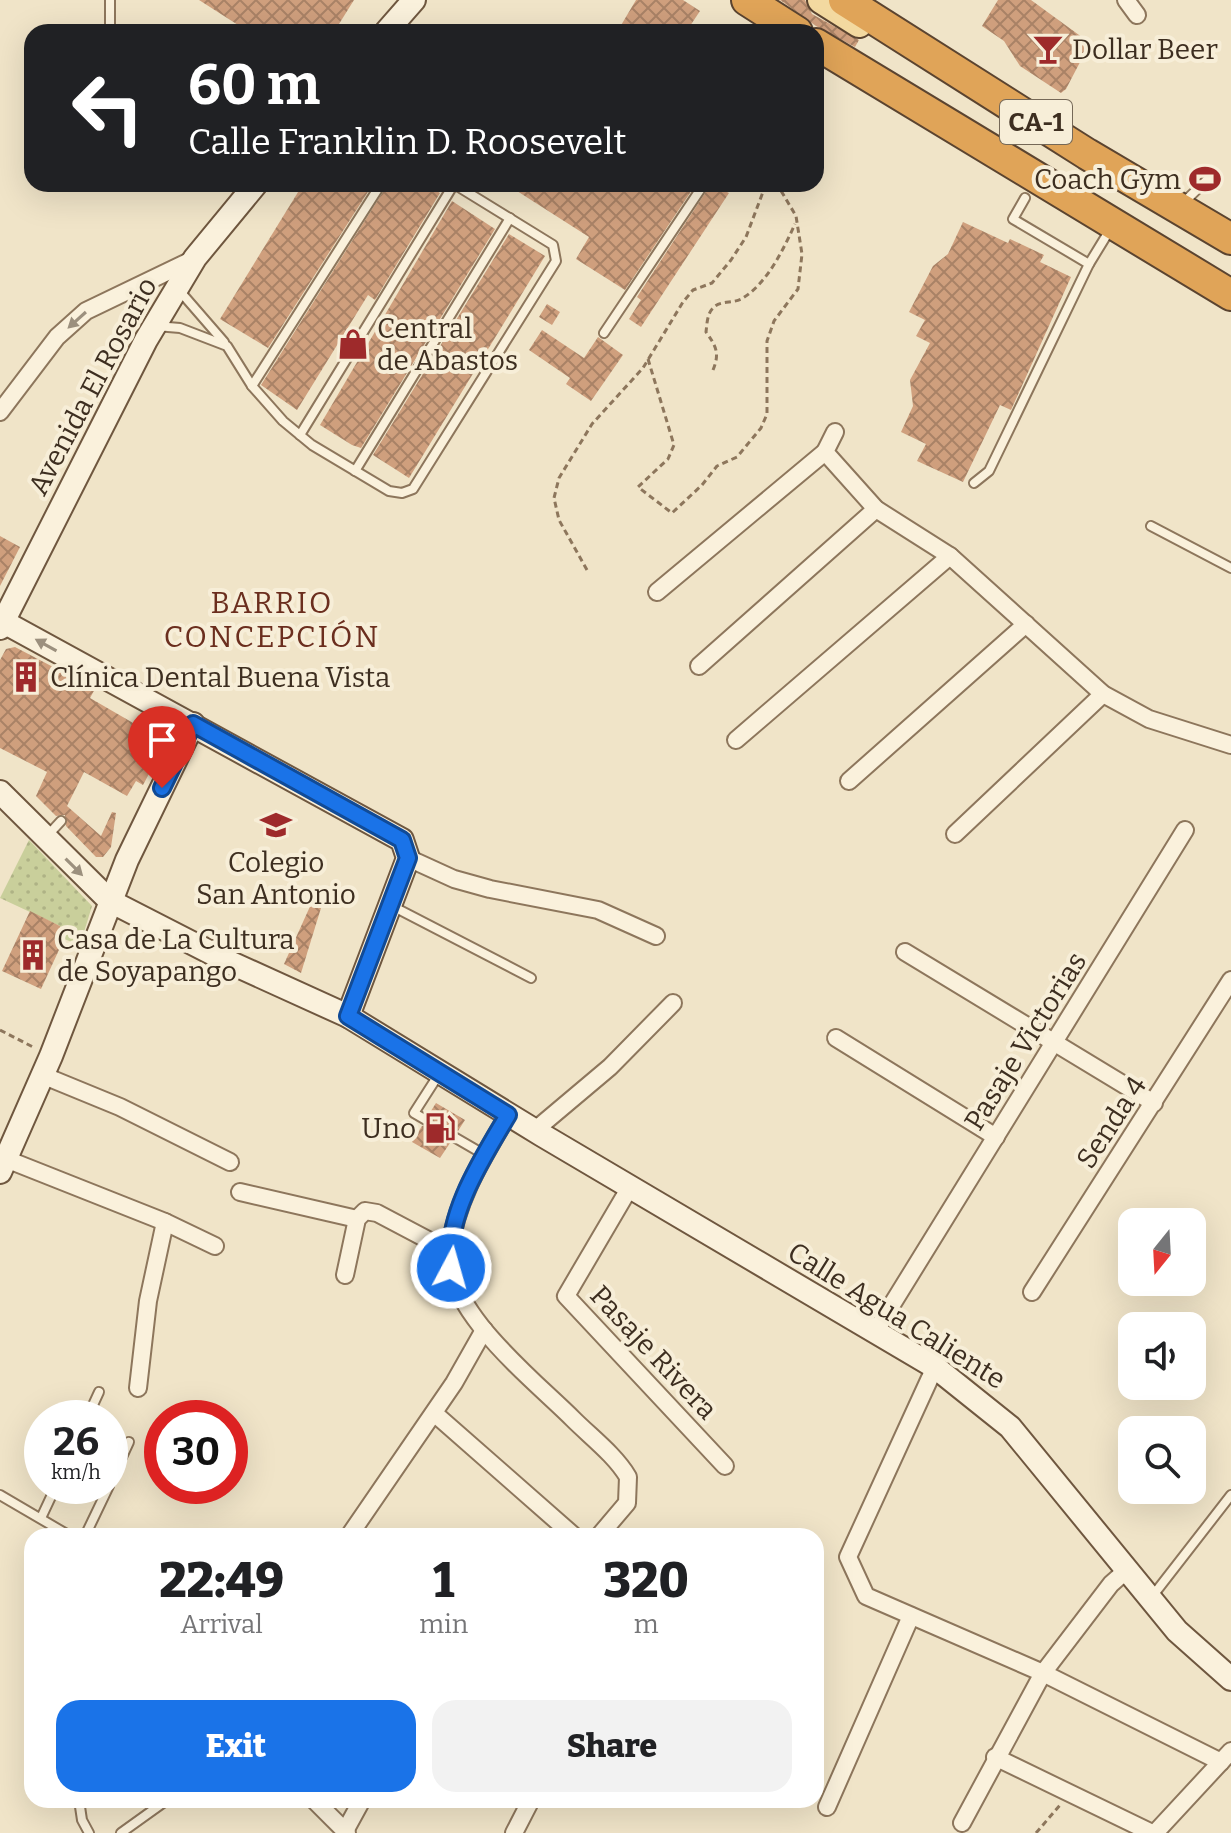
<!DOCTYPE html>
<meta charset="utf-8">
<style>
body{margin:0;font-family:Bitter,serif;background:#f2f2f2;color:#202124;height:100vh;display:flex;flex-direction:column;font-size:30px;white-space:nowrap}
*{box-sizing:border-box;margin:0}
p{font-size:26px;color:#757577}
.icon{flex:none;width:44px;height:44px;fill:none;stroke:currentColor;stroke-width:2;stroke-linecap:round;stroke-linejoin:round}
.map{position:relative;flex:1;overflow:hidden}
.sheet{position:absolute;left:24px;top:1528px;width:800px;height:280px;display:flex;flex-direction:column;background:#fff;border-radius:24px;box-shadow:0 8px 32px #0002}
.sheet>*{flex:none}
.banner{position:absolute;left:24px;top:24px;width:800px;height:168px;border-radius:24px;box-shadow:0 8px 32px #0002;background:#202124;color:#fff;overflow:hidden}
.needle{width:52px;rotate:198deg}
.tools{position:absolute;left:1118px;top:1208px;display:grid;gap:16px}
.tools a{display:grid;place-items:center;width:88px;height:88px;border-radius:16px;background:#fff;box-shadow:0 8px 32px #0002;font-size:40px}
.speed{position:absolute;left:24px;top:1400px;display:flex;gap:16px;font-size:40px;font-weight:700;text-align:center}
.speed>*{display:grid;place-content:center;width:104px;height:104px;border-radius:50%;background:#fff;box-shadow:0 8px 32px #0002;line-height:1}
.speed small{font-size:20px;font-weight:400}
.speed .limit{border:12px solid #d22;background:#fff;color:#111}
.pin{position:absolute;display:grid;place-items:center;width:68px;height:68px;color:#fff;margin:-82px -34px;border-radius:50% 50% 50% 0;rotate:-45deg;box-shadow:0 0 8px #0007}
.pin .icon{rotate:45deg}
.me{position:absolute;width:88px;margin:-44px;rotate:6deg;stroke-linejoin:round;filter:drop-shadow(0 0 6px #0008)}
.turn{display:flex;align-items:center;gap:28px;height:168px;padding:0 32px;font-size:36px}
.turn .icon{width:104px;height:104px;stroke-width:2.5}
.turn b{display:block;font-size:56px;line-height:68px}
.eta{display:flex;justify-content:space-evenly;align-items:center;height:136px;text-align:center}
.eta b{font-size:48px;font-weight:800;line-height:56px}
.action{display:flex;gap:16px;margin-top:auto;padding:16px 32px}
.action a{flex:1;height:92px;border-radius:24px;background:#1a73e8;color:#fff;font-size:32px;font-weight:800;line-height:92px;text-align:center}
.action a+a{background:#f2f2f2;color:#202124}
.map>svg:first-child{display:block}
</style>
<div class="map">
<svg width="1231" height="1833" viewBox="0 0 1231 1833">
<defs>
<pattern id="grass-dots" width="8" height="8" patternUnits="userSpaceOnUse" patternTransform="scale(2)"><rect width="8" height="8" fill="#c9cf9b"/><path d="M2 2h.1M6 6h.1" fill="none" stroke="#aeb285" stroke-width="1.8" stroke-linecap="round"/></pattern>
<pattern id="building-cross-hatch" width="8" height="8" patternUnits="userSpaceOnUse" patternTransform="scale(2)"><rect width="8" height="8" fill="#cf9f7d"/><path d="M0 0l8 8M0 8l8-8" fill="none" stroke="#a98266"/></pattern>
</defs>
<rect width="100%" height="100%" fill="#f0e4c8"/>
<path fill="url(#grass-dots)" d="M29 840 92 906 80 945 64 939 60 926 0 898Z"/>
<g fill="url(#building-cross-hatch)">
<path d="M199 0H354L334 32H249Z"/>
<path d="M636 0H683L700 11 686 32H617Z"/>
<path d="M780 0H805L812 14 859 40 855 47 816 26Z"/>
<path d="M998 0H1031L1090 43 1066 89 1061 93 1020 66 1004 41 982 26Z"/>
<path d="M303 184H373L268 348 220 319Z"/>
<path d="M388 184H426L440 193 375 300 368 295 297 410 261 385Z"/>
<path d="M506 184H696L625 290 576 259 589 237Z"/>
<path d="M711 184 729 193 641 327 629 319 641 300 637 297Z"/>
<path d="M452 201 495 229 361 448 352 445 320 425Z"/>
<path d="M963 222 1008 243 1010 239 1044 255 1040 262 1071 277 1011 410 1000 405 963 482 917 461 926 444 901 432 913 406 910 380 930 343 916 336 925 320 909 312 933 266 948 254Z"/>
<path d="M509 234 545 256 409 478 373 455Z"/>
<path d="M547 304 560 312 552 325 539 317Z"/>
<path d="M542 330 584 358 598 337 623 355 591 401 566 384 570 378 529 350Z"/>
<path d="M0 536 20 547 0 586Z"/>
<path d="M15 647 95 689 90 698 166 742 143 785 136 781 127 796 84 772 67 806 101 836 112 812 116 813 111 847 103 857H96L66 826 65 815 56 816 36 796 47 772 0 748V660L6 649Z"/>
<path d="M317 891 325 895 301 973 284 964Z"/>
<path d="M30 911 60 926 64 939 41 989 2 971Z"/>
<path d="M436 1103 465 1120 458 1131 448 1133 450 1143 440 1158 412 1142 422 1126 432 1124 429 1114Z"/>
</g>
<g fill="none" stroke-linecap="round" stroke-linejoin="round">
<defs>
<g id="lane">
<path d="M110 0V32"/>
<path d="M1025 198 1013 219 1089 264"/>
<path d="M1182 204 1210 177"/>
<path d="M178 289 224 342"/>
<path d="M156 326 180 328 227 346 252 386 283 421 312 445 389 491 402 493 413 489 556 261 553 245 454 184"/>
<path d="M604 333 704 184"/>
<path d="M252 386 381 184"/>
<path d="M300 435 454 184"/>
<path d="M355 471 510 218"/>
<path d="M974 483 989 471 1089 264 1111 228"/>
<path d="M1151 526 1231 568"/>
<path d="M48 835 61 821"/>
<path d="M394 907 531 978"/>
<path d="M426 1120 414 1113 439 1074"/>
<path d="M454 1137 485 1155"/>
<path d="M87 1418 99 1392"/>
<path d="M110 1483 129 1442"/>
<path d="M0 1495 70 1536"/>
<path d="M41 1518 56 1486"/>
<path d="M85 1536 109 1486"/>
<path d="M1151 1598 1231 1495"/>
<path d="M79 1800 82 1820 89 1833"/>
<path d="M121 1833 167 1800"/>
</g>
<g id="street">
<path d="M1126 0 1137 15"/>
<path d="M0 412 57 337 86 311 194 259"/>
<path d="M835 432 825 452 876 509 950 556 1103 694 1149 719 1231 745"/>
<path d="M657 592 825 452"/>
<path d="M699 666 876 509"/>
<path d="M736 740 950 556"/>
<path d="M849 781 1026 624"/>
<path d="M955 834 1103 694"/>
<path d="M408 858 454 879 490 889 598 910 656 936"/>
<path d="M905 952 1154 1103"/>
<path d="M836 1038 996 1137"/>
<path d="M42 1075 120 1107 230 1162"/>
<path d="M508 1115C484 1156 455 1201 450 1250 443 1309 534 1380 573 1419 591 1437 615 1455 628 1477L627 1503 599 1536"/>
<path d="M534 1131 610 1067 673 1003"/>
<path d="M6 1159 165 1222 215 1246"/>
<path d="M630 1187 566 1296 725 1466"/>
<path d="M240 1192 357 1219"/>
<path d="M345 1275 357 1219 365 1211 377 1213 449 1251"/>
<path d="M1032 1292 1231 980"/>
<path d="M875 1332 1185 830"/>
<path d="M935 1367 848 1557 866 1596 1043 1673 1221 1762"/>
<path d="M138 1388 148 1301 165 1222"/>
<path d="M434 1413 574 1536"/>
<path d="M349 1536 454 1383 484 1330"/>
<path d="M995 1757 1152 1833"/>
<path d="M314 1800 347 1833"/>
<path d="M827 1807 911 1616"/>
<path d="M962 1823 1043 1673 1111 1584 1128 1569"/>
<path d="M345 1831 362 1800"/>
<path d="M514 1833 531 1800"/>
<path d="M1155 1833 1231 1751"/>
</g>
<g id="secondary">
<path d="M386 32 414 0"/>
<path d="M0 620 402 840 408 858 348 1016"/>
<path d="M0 628 146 340 195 258 256 184"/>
<path d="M0 792 110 901 229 962 348 1016 542 1135 935 1367 1010 1427 1177 1631 1231 1679"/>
<path d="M0 1172 51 1056 127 860 193 724"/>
</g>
<path id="primary" d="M821 0 859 24"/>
<g id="highway">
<path d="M747 0 797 32"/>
<path d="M844 0 1087 154 1231 239"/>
<path d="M816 44 1231 295"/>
</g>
</defs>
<use href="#lane" stroke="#8d765c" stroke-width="12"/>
<use href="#street" stroke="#8d765c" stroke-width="20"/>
<use href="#secondary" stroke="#6f573f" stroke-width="26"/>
<use href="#primary" stroke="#5b4430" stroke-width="30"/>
<use href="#highway" stroke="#5b4430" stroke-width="34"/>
<g stroke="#8d765c" stroke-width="3" stroke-dasharray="6 4" stroke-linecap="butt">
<path d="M648 359 674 445 668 459 638 487 672 513 702 485 717 466 737 457 761 428 767 414V341L774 321 798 289 802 254 796 216 777 184"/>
<path d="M713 370C720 353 716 346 706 332 707 324 707 314 713 308 720 300 734 304 743 298 768 282 783 250 795 224"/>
<path d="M587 570 559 520 554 498 559 478 592 424 643 368 683 302 693 290 712 283 731 260 746 237 766 184"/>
<path d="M0 1030 33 1047"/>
<path d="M1036 1833 1060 1805"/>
</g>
<use href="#lane" stroke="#faf1dc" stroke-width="8"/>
<use href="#street" stroke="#faf1dc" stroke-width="16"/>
<use href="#secondary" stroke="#faf1dc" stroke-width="22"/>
<use href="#primary" stroke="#f3d9a0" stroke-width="26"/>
<use href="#highway" stroke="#e0a458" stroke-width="30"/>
</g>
<defs><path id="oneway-solid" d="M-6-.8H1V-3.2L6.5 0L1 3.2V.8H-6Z" transform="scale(2)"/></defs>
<g fill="#9c907e">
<use href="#oneway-solid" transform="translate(77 320) rotate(138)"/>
<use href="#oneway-solid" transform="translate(46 645) rotate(-151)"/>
<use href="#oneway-solid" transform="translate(74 867) rotate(45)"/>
</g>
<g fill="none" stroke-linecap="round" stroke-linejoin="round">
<defs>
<path id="route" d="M162 788 193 724 402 840 408 858 348 1016 508 1115C482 1159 445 1215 451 1268"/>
</defs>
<use href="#route" stroke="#114b97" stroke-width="20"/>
<use href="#route" stroke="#1a73e8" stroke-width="14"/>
</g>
<defs>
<symbol id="bar-bare" viewBox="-9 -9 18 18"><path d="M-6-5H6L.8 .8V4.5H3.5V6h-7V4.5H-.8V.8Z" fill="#9e2a2b" stroke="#f7eed8" stroke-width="2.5" paint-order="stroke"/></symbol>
<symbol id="stadium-bare" viewBox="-9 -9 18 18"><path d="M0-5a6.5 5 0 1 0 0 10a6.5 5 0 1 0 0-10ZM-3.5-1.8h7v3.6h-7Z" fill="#9e2a2b" stroke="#f7eed8" stroke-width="2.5" paint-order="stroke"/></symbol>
<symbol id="shop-bare" viewBox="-9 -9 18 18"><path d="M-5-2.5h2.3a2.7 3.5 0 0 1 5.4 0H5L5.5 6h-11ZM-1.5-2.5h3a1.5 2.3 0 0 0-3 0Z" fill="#9e2a2b" stroke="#f7eed8" stroke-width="2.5" paint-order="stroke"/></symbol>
<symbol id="building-bare" viewBox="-9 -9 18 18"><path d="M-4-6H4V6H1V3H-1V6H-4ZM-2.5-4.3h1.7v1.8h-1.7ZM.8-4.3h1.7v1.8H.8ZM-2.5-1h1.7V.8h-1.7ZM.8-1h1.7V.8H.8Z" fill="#9e2a2b" stroke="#f7eed8" stroke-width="2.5" paint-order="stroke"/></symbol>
<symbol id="school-bare" viewBox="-9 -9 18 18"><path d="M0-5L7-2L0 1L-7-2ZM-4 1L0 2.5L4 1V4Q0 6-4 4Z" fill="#9e2a2b" stroke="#f7eed8" stroke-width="2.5" paint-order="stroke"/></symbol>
<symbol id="fuel-bare" viewBox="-9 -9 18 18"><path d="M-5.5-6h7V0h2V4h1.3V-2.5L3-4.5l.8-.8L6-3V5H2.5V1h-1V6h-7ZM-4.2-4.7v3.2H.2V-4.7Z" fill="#9e2a2b" stroke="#f7eed8" stroke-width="2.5" paint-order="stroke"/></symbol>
</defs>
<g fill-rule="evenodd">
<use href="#bar-bare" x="1026" y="27" width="44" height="44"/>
<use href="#stadium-bare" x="1183" y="157" width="44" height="44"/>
<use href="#shop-bare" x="331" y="322" width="44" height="44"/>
<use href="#building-bare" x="4" y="655" width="44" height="44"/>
<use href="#school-bare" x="254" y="803" width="44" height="44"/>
<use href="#building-bare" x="11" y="933" width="44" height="44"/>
<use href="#fuel-bare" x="418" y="1106" width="44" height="44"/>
</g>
<g text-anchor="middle" stroke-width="8" stroke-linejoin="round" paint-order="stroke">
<rect fill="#f7eed8" stroke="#756857" stroke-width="2" x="1000" y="100" width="72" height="44" rx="6"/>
<g font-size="26" font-weight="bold" fill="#3d2e20">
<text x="1036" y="131">CA-1</text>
</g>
<g font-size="28" fill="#3d2e20" stroke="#f7eed8" text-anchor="start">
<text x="1072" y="59">Dollar Beer</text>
<text x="1181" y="189" text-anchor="end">Coach Gym</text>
<text x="377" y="338">Central<tspan x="377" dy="32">de Abastos</tspan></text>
<text x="50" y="687">Clínica Dental Buena Vista</text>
<text x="276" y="872" text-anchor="middle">Colegio<tspan x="276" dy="32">San Antonio</tspan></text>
<text x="57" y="949">Casa de La Cultura<tspan x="57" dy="32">de Soyapango</tspan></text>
<text x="416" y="1138" text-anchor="end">Uno</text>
</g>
<g font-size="28" fill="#3d2e20" stroke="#f7eed8">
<text transform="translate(92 386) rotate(-62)" y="10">Avenida El Rosario</text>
<text transform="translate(1025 1041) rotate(-58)" y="10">Pasaje Victorias</text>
<text transform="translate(1111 1122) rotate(-57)" y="10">Senda 4</text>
<text transform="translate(897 1315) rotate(32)" y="10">Calle Agua Caliente</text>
<text transform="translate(654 1352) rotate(47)" y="10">Pasaje Rivera</text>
</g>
<g font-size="30" letter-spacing="2" fill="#6b2e1e" stroke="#f7eed8">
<text x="272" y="613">BARRIO<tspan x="272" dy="34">CONCEPCIÓN</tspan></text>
</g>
</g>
</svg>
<div class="tools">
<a><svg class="needle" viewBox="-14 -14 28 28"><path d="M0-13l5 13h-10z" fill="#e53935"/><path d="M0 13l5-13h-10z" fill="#757577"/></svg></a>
<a><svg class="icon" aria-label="sound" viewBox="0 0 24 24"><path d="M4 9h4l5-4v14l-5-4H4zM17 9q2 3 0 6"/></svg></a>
<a><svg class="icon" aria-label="search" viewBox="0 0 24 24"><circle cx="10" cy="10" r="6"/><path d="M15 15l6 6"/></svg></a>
</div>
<div class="speed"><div>26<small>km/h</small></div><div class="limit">30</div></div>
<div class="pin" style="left:162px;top:788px;background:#d93025"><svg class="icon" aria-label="arrive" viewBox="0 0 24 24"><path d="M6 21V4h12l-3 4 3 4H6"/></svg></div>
<svg class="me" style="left:451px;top:1268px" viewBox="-20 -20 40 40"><circle r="17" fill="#1a73e8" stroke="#fff" stroke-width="3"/><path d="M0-11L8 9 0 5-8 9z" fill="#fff"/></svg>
<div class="banner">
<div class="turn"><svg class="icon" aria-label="left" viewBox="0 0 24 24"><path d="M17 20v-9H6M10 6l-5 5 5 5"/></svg><div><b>60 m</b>Calle Franklin D. Roosevelt</div></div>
</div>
<section class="sheet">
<div class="eta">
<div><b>22:49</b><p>Arrival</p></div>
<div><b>1</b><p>min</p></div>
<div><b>320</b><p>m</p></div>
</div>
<div class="action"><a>Exit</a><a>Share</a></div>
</section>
</div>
